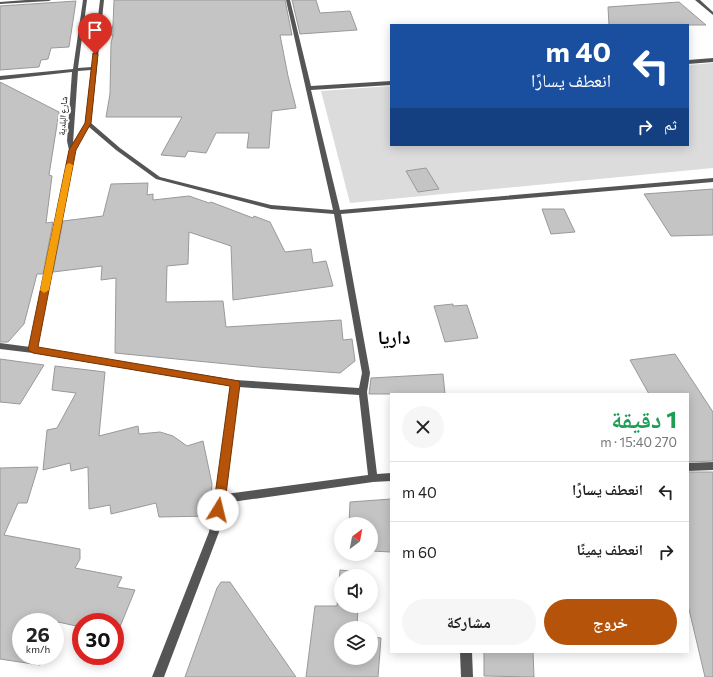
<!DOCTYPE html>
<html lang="ar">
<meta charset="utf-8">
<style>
body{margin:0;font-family:Commissioner,"Noto Naskh Arabic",sans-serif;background:#f6f6f6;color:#222;direction:rtl;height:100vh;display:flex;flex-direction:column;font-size:15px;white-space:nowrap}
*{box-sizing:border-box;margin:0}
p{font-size:13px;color:#767676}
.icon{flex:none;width:22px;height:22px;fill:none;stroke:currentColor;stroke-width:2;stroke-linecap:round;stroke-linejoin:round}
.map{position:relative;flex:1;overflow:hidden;direction:ltr}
.sheet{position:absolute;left:390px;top:393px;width:299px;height:260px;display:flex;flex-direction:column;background:#fff;border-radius:0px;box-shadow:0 2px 10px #0003;direction:rtl}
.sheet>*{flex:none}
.top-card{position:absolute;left:390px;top:24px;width:299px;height:122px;border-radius:0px;box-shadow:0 2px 10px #0003;direction:rtl;background:#1a4fa0;color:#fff;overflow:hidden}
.needle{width:26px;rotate:32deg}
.controls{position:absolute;left:334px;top:517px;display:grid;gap:8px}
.controls a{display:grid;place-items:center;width:44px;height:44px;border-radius:50%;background:#fff;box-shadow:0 2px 10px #0003;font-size:20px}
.speed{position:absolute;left:12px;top:613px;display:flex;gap:8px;font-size:20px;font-weight:700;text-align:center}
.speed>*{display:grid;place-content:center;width:52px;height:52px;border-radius:50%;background:#fff;box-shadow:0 2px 10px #0003;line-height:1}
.speed small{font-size:10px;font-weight:400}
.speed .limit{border:6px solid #d22;background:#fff;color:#111}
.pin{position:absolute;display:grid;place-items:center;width:34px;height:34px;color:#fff;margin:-41px -17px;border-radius:50% 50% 50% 0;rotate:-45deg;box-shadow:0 0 4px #0007}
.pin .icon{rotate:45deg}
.me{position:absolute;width:44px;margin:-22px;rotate:9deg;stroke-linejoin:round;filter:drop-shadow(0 0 3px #0008)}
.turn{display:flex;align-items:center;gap:14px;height:84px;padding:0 12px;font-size:18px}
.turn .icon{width:52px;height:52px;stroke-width:2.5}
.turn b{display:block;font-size:28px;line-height:34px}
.then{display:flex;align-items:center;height:38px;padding:0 12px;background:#0003;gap:8px;font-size:15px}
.round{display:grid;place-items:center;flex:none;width:42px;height:42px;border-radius:21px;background:#f6f6f6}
.overview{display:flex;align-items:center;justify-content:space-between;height:68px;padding:0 12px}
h1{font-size:24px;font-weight:700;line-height:30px;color:#1e9e55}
.primary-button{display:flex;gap:8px;margin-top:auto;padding:8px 12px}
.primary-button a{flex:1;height:46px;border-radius:24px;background:#b45309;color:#fff;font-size:16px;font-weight:700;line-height:46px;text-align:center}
.primary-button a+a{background:#f6f6f6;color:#222}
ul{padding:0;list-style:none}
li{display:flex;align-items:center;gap:12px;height:60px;padding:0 12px;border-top:1px solid #e0e0e0}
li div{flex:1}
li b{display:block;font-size:15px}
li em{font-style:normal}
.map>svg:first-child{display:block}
</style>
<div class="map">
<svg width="713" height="677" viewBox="0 0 713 677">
<rect width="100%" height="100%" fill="#fff"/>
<path fill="#dcdcdc" d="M713 63V168L350 203 321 91 391 86V145H688V65Z"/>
<g fill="#c4c4c4" stroke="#999">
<path d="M114 0H285L292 35H280L288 76 296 108 272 111 269 148H247L249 133H216L206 153 188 151 185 157 161 155 182 117H106L110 94 111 43 113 35H110L113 25Z"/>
<path d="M292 0H316L320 13 350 11 357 30 300 34Z"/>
<path d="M76 1 69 47 51 48 48 59 41 60 39 67 0 70V6Z"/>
<path d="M679 2 706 25H609L608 7Z"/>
<path d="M0 82 59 112 49 175 52 176 46 223 53 222 43 274H37L24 324 8 342H0Z"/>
<path d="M426 168 439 189 418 192 406 171Z"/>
<path d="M148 183 147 195 153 194V200L189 196 209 203 211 202 253 218 254 216 270 222 285 252 311 249 313 263 326 261 333 286 233 300 231 246 189 232 188 264 167 266 166 302 223 301 226 327 341 320 343 340 352 339 355 361 340 373 258 367 115 353 116 278 101 280 102 266 53 272 63 221 103 216 111 184Z"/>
<path d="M713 189V235L671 236 644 194Z"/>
<path d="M542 209H564L575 232 551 234Z"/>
<path d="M453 304V306L467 305 478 338 445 342 434 306Z"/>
<path d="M675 354 713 412V461L688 462V394H649L630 360Z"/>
<path d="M0 359 44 365 20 404 0 402Z"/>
<path d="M55 366 105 372 99 436 138 426 139 434 160 432 173 436 187 446 203 441 212 484 209 516 159 517 156 503 111 514 110 505 89 509 88 467 71 471 70 463 43 470 47 430 57 428 76 393 52 390Z"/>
<path d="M443 374 445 394H369L371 378Z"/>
<path d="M38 467 27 503H18L4 535 80 549V559L75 568 122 577 117 587 135 590 117 634H115V622H81V627L58 622 55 629V622H21V656H44L40 665 0 659V468Z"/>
<path d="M688 472H713V677H705L688 605Z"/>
<path d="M391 499V552L371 551V524H349L350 502Z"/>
<path d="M340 570 361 572V576H341V606H358L357 628H341V658H371V637L381 638 378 677H306L315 606H337Z"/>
<path d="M221 582H230L296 677H185L217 588Z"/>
<path d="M484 652H533L534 677 484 676Z"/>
</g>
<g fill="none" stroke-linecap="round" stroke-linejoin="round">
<g fill="#555" fill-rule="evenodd">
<path d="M26 0H51L49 1 0 4V2Z"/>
<path d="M83 0H87L78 68 92 67 100 0H104L91 123 120 148 160 177 271 205 333 210 286 0H290L311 86 391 81V85L311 90 340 210 713 178V182L341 214 370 373 367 392 377 474 391 473V481L373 482 225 503 219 532 164 677H152L209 532 216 499 230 386 33 353 0 349V343L30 347 69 150 67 141 72 72 0 80V76L73 69ZM91 70 85 123 73 143 78 71ZM89 127 116 150 156 179 271 209 334 214 362 373 359 388 235 380 37 348 75 150ZM239 387 359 395 368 475 226 494Z"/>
<path d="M695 0H700L713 12V15Z"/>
<path d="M713 58V62L688 64V60Z"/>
<path d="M713 462V470L688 471V463Z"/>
<path d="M460 652H472L473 677H461Z"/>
</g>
</g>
<path fill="#b45309" stroke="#753606" d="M93 53 98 54 91 123 76 150 38 347 239 381 240 384 224 510 222 514 218 515 215 514 213 510 230 386 33 353 28 350 69 150 85 123Z"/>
<path fill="#f59e0b" d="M69 163 73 165 49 290 44 293 40 290 66 165Z"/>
<g text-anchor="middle" stroke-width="4" stroke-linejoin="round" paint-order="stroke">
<g font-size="9" fill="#000" stroke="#fff">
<text transform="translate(63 116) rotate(-86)" y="3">شارع البلدية</text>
</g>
<g font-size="19" font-weight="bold" fill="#000" stroke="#fff">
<text x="394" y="344">داريا</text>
</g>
</g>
</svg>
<div class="controls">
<a><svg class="needle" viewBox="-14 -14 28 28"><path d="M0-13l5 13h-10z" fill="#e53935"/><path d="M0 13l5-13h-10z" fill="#767676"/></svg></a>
<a><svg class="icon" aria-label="sound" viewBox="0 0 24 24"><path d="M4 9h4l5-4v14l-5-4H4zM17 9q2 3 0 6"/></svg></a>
<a><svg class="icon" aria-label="layers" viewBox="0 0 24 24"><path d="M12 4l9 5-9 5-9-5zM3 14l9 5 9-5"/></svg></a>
</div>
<div class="speed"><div>26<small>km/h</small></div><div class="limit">30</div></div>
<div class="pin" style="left:95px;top:54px;background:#d93025"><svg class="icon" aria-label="arrive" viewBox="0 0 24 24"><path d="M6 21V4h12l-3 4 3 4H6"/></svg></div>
<svg class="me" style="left:218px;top:510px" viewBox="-20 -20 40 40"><circle r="19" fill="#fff"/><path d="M0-13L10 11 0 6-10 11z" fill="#b45309"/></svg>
<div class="top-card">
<div class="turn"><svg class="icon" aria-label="left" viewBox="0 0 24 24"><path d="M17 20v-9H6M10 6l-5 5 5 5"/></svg><div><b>40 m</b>انعطف يسارًا</div></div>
<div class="then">ثم<svg class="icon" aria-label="right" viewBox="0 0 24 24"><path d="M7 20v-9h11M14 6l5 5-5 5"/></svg></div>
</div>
<section class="sheet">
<div class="overview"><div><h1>1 دقيقة</h1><p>270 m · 15:40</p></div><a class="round"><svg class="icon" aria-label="close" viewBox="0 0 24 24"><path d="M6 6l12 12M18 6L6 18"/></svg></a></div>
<ul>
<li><svg class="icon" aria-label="left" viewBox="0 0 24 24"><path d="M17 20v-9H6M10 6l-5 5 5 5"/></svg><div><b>انعطف يسارًا</b></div><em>40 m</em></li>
<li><svg class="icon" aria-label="right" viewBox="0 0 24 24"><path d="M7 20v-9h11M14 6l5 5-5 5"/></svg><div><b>انعطف يمينًا</b></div><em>60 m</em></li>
</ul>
<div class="primary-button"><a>خروج</a><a>مشاركة</a></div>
</section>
</div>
